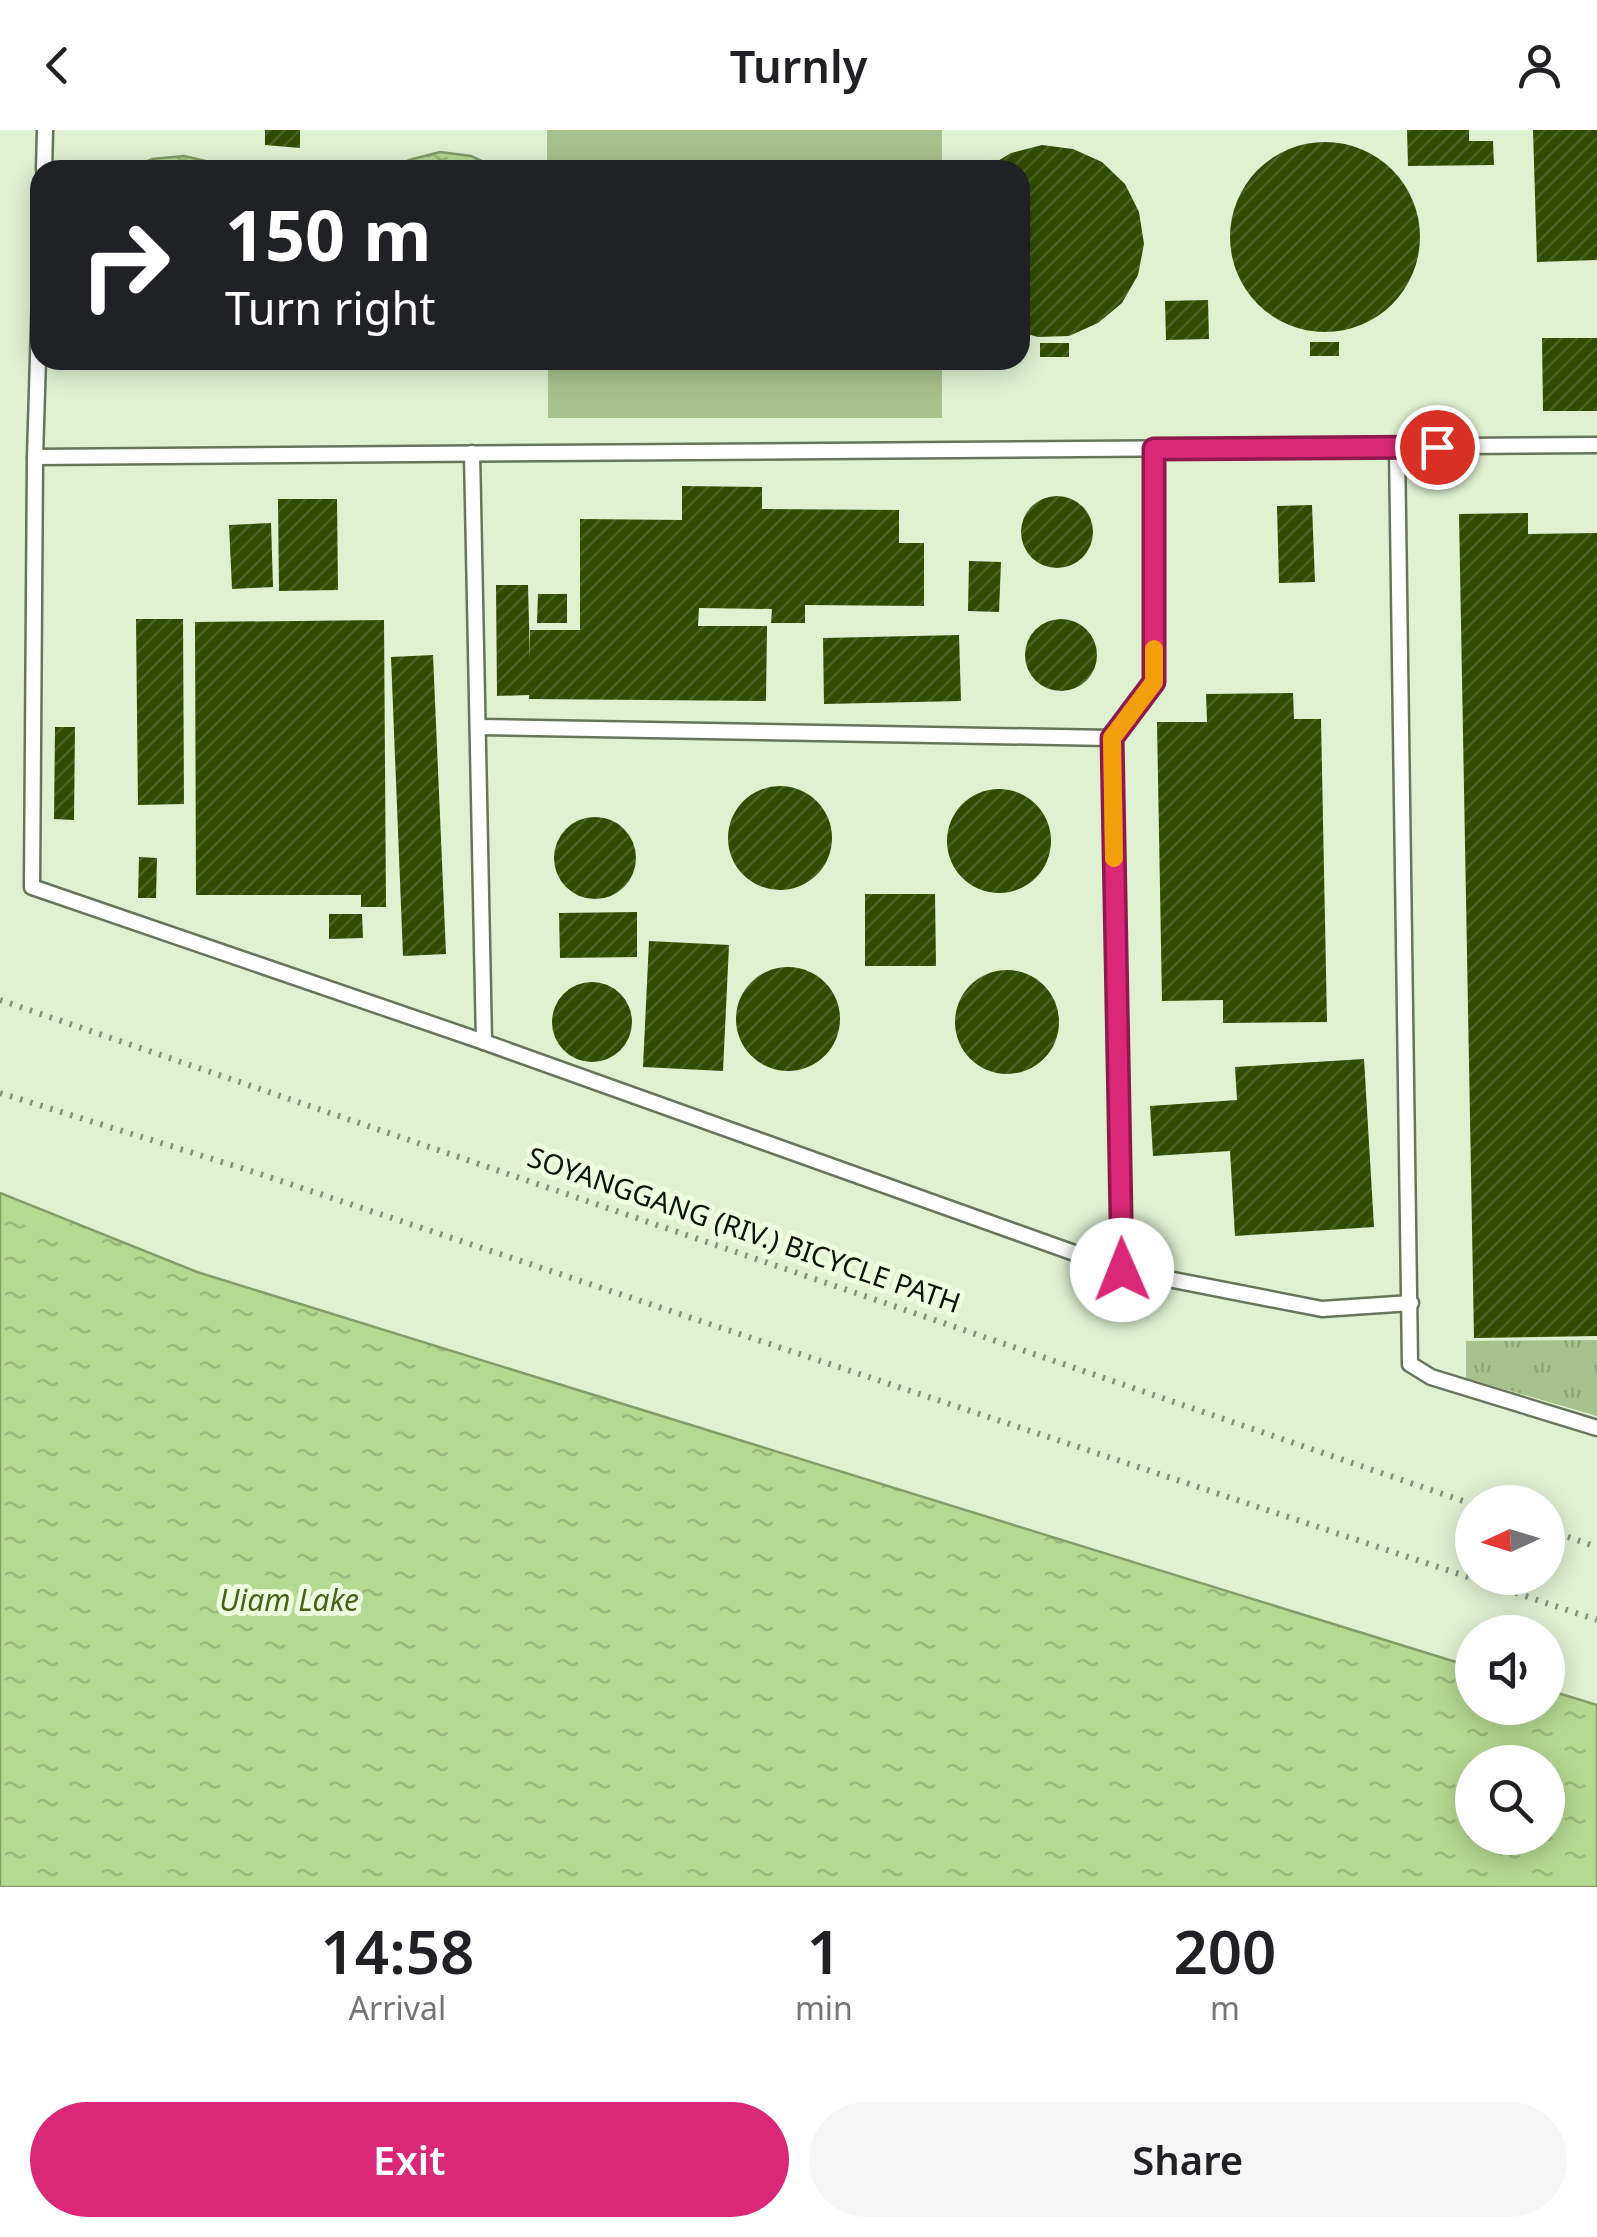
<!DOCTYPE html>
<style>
body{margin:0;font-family:"Noto Sans",sans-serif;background:#f6f6f6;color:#202124;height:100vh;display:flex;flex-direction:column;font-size:38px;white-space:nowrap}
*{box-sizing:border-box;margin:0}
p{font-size:32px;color:#757577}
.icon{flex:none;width:55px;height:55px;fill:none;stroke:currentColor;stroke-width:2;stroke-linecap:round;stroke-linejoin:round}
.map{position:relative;height:1757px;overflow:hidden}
.panel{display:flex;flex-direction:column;background:#fff;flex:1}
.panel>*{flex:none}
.guide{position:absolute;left:30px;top:30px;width:1000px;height:210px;border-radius:30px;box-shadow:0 5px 25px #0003;background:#202124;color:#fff;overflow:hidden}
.needle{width:65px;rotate:266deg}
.buttons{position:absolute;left:1455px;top:1355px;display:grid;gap:20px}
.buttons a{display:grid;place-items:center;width:110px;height:110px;border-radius:50%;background:#fff;box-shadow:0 5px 25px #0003;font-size:50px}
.pin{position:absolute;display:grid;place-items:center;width:85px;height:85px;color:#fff;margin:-42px;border:5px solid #fff;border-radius:50%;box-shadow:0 2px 10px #0007}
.me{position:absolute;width:110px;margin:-55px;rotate:359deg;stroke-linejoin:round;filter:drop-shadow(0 0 8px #0008)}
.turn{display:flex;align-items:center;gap:35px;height:210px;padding:0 30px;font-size:45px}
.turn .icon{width:130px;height:130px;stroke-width:2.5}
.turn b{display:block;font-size:70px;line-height:85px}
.eta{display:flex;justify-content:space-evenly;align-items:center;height:170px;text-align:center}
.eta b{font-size:60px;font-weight:600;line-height:70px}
.button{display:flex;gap:20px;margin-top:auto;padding:20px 30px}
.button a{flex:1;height:115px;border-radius:60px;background:#db2777;color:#fff;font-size:40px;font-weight:600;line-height:115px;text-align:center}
.button a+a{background:#f6f6f6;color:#202124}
header{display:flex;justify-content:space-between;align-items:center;height:130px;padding:0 30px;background:#fff;font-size:45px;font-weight:600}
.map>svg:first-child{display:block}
</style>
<header><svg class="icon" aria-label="back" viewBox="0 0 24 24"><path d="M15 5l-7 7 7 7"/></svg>Turnly<svg class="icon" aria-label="person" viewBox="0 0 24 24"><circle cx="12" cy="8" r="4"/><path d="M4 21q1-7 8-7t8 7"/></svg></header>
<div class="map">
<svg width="1597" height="1757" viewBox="0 0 1597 1757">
<defs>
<pattern id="grass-tufts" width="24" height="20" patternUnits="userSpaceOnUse" patternTransform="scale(2.5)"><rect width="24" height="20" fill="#a6c28c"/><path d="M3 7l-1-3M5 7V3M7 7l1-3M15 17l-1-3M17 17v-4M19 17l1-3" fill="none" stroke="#8ea677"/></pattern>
<pattern id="water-ripples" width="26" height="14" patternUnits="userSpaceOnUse" patternTransform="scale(2.5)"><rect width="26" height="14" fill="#b4d991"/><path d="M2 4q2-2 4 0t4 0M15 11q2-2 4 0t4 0" fill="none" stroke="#9ab97c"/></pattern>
<pattern id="building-hatch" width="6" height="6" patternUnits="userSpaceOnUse" patternTransform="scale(2.5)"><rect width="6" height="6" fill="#2f4d00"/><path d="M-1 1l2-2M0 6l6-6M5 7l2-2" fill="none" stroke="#4a6224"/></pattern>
</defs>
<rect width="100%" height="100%" fill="#e0f1d2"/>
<path fill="url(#grass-tufts)" d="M1597 1210V1286L1466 1248V1211Z"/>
<g fill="#a6c28c">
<rect x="547" y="0" width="395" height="40"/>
<rect x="548" y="230" width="394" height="58"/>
</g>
<g fill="url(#water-ripples)" stroke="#829e68" stroke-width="2.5" fill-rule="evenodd">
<path d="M440 22 471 26 501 40H393L409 30Z"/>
<path d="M184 26 214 33 225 40H128L152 29Z"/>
<path d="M0 1063 197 1142 1472 1537V1578H1548V1560L1597 1575V1757H0ZM1472 1632H1548V1708H1472Z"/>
</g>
<g fill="url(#building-hatch)">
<path d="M265 0H300V18L265 15Z"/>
<path d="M1407 0H1469V11H1493L1494 35 1408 36Z"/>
<path d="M1533 0H1597V130L1537 132Z"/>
<circle cx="1325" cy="107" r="95"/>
<path d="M1042 15 1073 19 1102 32 1125 54 1139 82 1144 114 1138 145 1122 173 1098 193 1069 206 1038 207 1020 202V40H983L1011 23Z"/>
<path d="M1208 170 1209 209 1166 210 1165 171Z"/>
<path d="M1542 208H1597V281H1543Z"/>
<rect x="1310" y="212" width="29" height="14"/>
<rect x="1040" y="213" width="29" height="14"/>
<path d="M682 356 762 357V379L899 380V413H924V476L805 475V493H771L772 479 699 478 698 496H767L766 571 529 569V565L497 566 496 455H528L530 531V500H580V389L682 390Z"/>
<circle cx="1057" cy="402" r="36"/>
<path d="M278 369H337L338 460 279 461Z"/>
<path d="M1312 375 1315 452 1279 453 1277 376Z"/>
<path d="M1528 383V404L1597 403V1206L1474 1208 1459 384Z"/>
<path d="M271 393 273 457 232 459 229 395Z"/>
<path d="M969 431 1001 432 999 482 968 481Z"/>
<path d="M538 464H567V493H537Z"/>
<circle cx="1061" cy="525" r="36"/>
<path d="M136 489H183L184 674 138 675Z"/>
<path d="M384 490 386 777H361V765H196L195 492Z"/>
<path d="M959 505 961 571 824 574 823 508Z"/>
<path d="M433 525 446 824 403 826 391 527Z"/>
<path d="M1293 563 1294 589H1321L1327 892 1223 893V870L1162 871 1157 592H1207L1206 564Z"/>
<path d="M55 597H75L74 690 54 689Z"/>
<circle cx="780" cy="708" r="52"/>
<circle cx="999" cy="711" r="52"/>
<circle cx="595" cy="728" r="41"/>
<path d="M139 727 157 728 156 768H138Z"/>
<path d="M865 764H935L936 836H865Z"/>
<path d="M637 782V827L560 828 559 783Z"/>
<path d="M329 784H362L363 808 329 809Z"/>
<path d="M649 811 729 815 723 941 643 937Z"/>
<circle cx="788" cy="889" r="52"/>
<circle cx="1007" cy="892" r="52"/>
<circle cx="592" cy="892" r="40"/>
<path d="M1364 929 1374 1097 1235 1106 1230 1021 1153 1026 1150 976 1237 970 1235 937Z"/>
</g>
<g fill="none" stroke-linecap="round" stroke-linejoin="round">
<defs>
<g id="lane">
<path d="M44 40 45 0"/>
<path d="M40 161 35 327 32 757 484 912 472 323"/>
<path d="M1397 317 1410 1234 1431 1247 1597 1298"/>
<path d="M35 327 1597 315"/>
<path d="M478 597 1111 608"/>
<path d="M484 912 1122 1140 1322 1179 1411 1173"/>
<path d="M1122 1140 1111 608 1155 552V319"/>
</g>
</defs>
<use href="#lane" stroke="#67765a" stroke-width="19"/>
<g stroke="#838f79" stroke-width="6" stroke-dasharray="2.5 8" stroke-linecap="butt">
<path d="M0 870 1472 1374"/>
<path d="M0 963 251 1041 1597 1490"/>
<path d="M1548 1400 1597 1417"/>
</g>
<use href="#lane" stroke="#fff" stroke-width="14"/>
</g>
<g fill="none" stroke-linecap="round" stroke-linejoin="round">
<defs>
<path id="route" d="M1122 1140 1112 608 1154 552V319L1437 317"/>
</defs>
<use href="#route" stroke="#8e194d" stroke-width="25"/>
<use href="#route" stroke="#db2777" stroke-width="18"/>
<path stroke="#f59e0b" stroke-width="18" d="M1114 728 1112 608 1154 552V519"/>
</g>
<g text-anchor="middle" stroke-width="10" stroke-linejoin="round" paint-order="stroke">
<g font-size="28" fill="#0e1308" stroke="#edffdf">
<text transform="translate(744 1100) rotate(19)" y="10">SOYANGGANG (RIV.) BICYCLE PATH</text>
</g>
<g font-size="30" font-style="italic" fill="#43631b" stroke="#edffdf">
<text x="289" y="1481">Uiam Lake</text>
</g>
</g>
</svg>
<div class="buttons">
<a><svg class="needle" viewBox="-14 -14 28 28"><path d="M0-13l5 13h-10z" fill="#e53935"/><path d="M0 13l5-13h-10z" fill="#757577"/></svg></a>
<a><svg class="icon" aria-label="sound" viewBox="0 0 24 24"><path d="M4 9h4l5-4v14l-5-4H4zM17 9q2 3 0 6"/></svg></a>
<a><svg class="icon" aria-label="search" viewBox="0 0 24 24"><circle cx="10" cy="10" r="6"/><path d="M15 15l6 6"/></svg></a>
</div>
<div class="pin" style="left:1437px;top:317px;background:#d93025"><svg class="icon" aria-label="arrive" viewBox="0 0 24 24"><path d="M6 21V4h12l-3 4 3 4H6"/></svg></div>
<svg class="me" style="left:1122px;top:1140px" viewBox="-20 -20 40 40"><circle r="19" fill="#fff"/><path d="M0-13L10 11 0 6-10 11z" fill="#db2777"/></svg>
<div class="guide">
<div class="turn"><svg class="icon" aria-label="right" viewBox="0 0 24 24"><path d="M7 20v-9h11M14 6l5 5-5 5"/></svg><div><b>150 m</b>Turn right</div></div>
</div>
</div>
<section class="panel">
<div class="eta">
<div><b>14:58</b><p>Arrival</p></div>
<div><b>1</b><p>min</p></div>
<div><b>200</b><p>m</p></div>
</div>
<div class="button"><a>Exit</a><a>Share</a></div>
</section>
